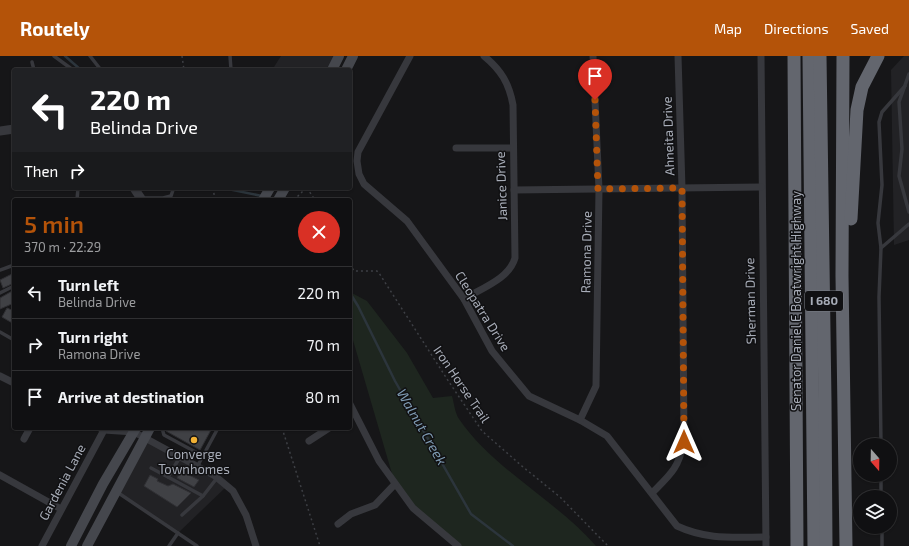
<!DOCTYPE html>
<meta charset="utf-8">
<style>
body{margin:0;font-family:"Exo 2",sans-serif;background:#1e1e20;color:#f1f3f6;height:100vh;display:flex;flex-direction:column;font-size:15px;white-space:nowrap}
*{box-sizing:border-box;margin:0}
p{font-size:13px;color:#9c9d9f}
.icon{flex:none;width:22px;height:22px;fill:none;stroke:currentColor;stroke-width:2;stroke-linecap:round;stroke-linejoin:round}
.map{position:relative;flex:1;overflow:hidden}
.details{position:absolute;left:12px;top:142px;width:340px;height:232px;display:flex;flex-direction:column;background:#101012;border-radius:4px;box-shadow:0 1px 3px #0004,0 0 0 1px #303032}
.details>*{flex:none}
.banner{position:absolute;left:12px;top:12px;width:340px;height:122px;border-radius:4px;box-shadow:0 1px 3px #0004,0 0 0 1px #303032;background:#202124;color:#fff;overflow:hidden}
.needle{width:26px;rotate:160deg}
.buttons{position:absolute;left:853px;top:382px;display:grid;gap:8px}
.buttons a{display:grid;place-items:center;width:44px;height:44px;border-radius:50%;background:#101012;box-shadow:0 1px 3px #0004,0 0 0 1px #303032;font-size:20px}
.pin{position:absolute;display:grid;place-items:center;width:34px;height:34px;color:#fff;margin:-41px -17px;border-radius:50% 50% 50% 0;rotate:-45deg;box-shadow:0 0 4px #0007}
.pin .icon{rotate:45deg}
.me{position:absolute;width:44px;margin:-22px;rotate:0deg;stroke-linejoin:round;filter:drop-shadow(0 0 3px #0008)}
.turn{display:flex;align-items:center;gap:14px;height:84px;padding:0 12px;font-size:18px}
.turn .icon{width:52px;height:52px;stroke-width:2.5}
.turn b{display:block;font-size:28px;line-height:34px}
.then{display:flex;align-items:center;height:38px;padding:0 12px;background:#0003;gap:8px;font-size:15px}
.round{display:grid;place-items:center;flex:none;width:42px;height:42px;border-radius:21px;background:#1e1e20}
.headline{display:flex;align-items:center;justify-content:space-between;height:68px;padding:0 12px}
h1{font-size:24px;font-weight:600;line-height:30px;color:#b45309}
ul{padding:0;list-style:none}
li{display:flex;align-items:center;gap:12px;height:52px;padding:0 12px;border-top:1px solid #303032}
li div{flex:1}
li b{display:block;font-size:15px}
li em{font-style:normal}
header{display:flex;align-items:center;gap:24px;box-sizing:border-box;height:56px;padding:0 20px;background:#b45309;color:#fff}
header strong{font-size:19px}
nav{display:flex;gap:22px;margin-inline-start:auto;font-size:14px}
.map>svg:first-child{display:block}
</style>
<header>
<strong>Routely</strong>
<nav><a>Map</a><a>Directions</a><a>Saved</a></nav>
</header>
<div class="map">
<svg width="909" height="490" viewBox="0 0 909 490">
<rect width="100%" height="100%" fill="#161618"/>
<g fill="#222225">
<path d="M281 0H339L332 14H280L274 11Z"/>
<path d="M904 0H909V184L894 189 891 14Z"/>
<path d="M145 382 227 430 178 477 117 436Z"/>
</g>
<path fill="#1e261f" d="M350 236 367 245 407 297 433 342 452 340C454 347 455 357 459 363 493 413 556 444 596 490H458L413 452 395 428 350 274Z"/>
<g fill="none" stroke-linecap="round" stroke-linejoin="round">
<g stroke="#2c353c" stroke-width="2.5">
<path d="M65 0 81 14"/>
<path d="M223 132 262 140"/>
<path d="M350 237 358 250 395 325 471 458 513 490"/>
</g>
</g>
<g fill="#404145" stroke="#303034">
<path d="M14 217V227L3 232 0 224Z"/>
<path d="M14 234V247L0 253V242Z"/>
<path d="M7 252 14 255V268L2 261Z"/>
<path d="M165 372H188L194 375 196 372H212L200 394 166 375Z"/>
<path d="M181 415 199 424 194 431 177 422Z"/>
<path d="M150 419 158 423 157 425 168 430 173 428 191 437 177 451 144 430Z"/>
</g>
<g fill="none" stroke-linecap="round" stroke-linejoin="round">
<g stroke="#3d3f44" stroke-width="1.5" stroke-dasharray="2 3" stroke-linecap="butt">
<path d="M182 0 184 14"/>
<path d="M213 132 215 144"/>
<path d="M307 132 315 144"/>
<path d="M294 144 306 132"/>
<path d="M350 208 354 215H377L379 217 447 323 482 375 523 411 560 441 608 490"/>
<path d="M282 372 320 490"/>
</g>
<g stroke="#37383d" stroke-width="3.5">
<path d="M54 0 73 14"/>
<path d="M90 0 101 14"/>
<path d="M230 0 231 14"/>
<path d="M32 6 34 14"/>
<path d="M909 18 899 46 902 93 899 120 909 156"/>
<path d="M905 30 882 56 879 66 882 129 878 167 881 192 909 168"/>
<path d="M142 142H163L171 140 173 134 169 132"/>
<path d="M77 144 78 132"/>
<path d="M0 214 14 209"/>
<path d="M0 237 14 230"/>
<path d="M0 276 14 284"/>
<path d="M162 372 164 379 203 400"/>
<path d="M881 389 879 241 881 192"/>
<path d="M197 411 218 372"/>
<path d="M151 412 168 421 180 401"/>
<path d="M881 419V441"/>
<path d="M168 421 203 440"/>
<path d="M117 436 197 490"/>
<path d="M182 459 203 440 217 422"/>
<path d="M882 471V490"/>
<path d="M169 490 178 477"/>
</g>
<g stroke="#37383d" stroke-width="7">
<path d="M410 0 358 96 357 105 359 118 364 128 407 165 464 243 492 295 529 340 580 364 607 380 677 470C707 484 733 481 766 481"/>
<path d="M761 0 766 490"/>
<path d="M456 92H512"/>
<path d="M514 134 761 131"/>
<path d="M464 243C482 232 509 223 515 202L513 49C509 27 501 14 484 0"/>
<path d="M0 320 14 327"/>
<path d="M350 348 379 405 413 452 458 490"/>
<path d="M580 364 596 330 599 133 593 0"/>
<path d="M100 372 104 374 134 376 215 420 233 435 246 459 256 490"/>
<path d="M24 383 30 372"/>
<path d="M309 385 329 372"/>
<path d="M0 419 61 453"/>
<path d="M652 437C671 418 678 413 684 386L682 132 678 0"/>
<path d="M338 468 351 458 375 449 395 428"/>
<path d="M42 490 104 374"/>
</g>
<g stroke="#37383d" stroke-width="9">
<path d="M0 75 14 73"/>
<path d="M134 132 142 144"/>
</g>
<g stroke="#45474d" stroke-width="10">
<path d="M332 14 339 0"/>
<path d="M346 14 353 0"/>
<path d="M263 144 270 132"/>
<path d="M278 144 285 132"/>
<path d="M71 490 103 428 136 372"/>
<path d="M87 490 150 372"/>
</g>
<g stroke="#63666e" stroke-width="13">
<path d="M794 0 797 490"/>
<path d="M809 0 814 490"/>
<path d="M820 0 825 345 826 490"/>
<path d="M843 0 842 220 846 490"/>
<path d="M851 163 857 54 862 31 878 0"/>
</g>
</g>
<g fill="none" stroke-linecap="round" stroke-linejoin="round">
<path stroke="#b45309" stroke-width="7" stroke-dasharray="0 12.6" d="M595 44 598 133 682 132 684 386"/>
</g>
<circle fill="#f2b134" stroke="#111113" stroke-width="1.5" cx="194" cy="384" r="4"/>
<g text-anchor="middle" stroke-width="3" stroke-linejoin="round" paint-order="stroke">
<rect fill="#111113" stroke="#7b7e86" stroke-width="1" x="805" y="235" width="38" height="20" rx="3"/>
<g font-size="12" font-weight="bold" fill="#a8adb8">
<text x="824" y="249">I 680</text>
</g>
<g font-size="13" fill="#a8adb8" stroke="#111113">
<text transform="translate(668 80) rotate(-92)" y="5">Ahneita Drive</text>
<text transform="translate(501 130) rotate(-92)" y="5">Janice Drive</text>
<text transform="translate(586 196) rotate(-89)" y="5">Ramona Drive</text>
<text transform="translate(750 245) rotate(-91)" y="5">Sherman Drive</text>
<text transform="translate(796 245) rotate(-90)" y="5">Senator Daniel E Boatwright Highway</text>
<text transform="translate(483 255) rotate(58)" y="5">Cleopatra Drive</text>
<text transform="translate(462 328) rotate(56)" y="5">Iron Horse Trail</text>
<text transform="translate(62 426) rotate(-62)" y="5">Gardenia Lane</text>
</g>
<g font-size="13" fill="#a8adb8" stroke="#111113">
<text x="194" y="403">Converge<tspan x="194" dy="15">Townhomes</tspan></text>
</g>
<g font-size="14" font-style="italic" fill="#7f9bb3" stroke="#111113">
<text transform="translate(422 371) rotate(60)" y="5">Walnut Creek</text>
</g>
</g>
</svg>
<div class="buttons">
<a><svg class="needle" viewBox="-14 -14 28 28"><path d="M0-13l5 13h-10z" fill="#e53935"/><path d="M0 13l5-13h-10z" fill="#9c9d9f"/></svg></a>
<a><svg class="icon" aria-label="layers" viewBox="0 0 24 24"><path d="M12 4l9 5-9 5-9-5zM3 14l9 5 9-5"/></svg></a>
</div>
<div class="pin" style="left:595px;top:44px;background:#d93025"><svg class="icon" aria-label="arrive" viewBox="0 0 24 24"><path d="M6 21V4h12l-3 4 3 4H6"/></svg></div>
<svg class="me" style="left:684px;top:386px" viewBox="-20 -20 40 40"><path d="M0-17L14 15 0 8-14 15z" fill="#b45309" stroke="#fff" stroke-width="4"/></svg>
<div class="banner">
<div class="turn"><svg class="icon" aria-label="left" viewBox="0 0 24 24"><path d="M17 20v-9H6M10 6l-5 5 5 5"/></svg><div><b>220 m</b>Belinda Drive</div></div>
<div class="then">Then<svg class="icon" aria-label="right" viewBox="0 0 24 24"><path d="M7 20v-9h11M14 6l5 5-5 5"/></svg></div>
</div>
<section class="details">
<div class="headline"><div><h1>5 min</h1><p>370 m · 22:29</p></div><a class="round" style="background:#d93025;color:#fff"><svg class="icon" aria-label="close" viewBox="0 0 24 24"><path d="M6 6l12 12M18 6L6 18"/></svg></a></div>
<ul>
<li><svg class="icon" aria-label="left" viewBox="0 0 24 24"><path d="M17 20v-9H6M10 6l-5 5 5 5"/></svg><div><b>Turn left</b><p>Belinda Drive</p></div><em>220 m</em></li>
<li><svg class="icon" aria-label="right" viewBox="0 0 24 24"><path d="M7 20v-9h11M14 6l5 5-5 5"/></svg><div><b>Turn right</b><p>Ramona Drive</p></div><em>70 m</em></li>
<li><svg class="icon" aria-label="arrive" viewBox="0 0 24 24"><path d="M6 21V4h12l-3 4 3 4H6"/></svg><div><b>Arrive at destination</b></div><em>80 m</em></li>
</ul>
</section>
</div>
